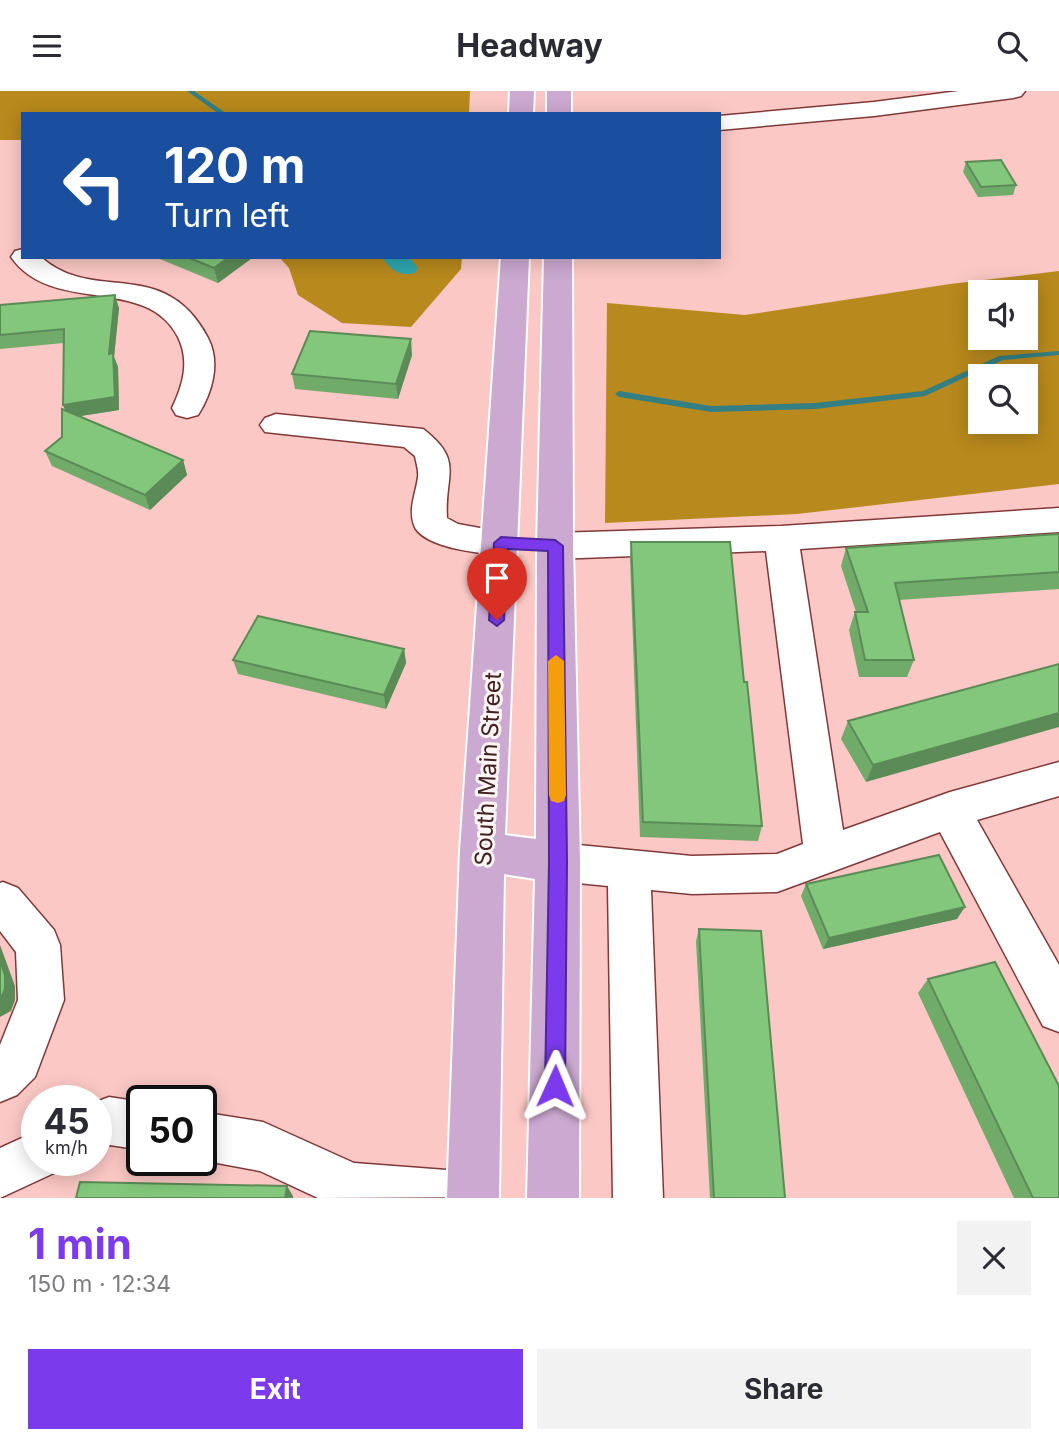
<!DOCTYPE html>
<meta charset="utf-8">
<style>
body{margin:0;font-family:Inter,sans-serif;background:#f2f2f3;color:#2b2b33;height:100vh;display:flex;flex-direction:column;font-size:26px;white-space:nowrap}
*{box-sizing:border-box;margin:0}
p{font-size:23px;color:#7c7c81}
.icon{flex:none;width:38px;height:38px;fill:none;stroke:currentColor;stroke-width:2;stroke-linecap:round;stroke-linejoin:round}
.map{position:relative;height:1107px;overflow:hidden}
.panel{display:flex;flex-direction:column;background:#fff;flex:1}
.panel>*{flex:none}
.top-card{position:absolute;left:21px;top:21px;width:700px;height:147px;border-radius:0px;box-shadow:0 4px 18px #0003;background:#1a4fa0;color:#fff;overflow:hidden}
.tools{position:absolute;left:968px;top:189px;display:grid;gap:14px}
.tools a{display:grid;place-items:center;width:70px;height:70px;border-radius:0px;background:#fff;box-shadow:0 4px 18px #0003;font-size:35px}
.speed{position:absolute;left:21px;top:994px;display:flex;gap:14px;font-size:35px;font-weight:700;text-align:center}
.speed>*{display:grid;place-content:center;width:91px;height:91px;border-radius:50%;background:#fff;box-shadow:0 4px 18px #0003;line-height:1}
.speed small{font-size:18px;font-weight:400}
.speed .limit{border:4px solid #111;border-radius:10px;background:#fff;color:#111}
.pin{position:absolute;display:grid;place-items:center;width:60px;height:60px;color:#fff;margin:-72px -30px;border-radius:50% 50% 50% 0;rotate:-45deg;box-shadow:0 0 7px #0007}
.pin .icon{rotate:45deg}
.me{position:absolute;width:77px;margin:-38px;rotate:1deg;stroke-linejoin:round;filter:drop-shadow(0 0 5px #0008)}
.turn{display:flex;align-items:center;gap:24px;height:147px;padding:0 28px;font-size:32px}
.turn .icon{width:91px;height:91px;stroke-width:2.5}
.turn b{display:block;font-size:49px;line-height:60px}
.round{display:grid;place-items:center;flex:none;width:74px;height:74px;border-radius:0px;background:#f2f2f3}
.summary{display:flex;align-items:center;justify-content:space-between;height:119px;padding:0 28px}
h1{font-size:42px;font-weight:700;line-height:52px;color:#7c3aed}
.cta{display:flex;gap:14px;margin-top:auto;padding:14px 28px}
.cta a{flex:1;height:80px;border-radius:0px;background:#7c3aed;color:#fff;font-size:28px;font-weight:700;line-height:80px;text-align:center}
.cta a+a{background:#f2f2f3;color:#2b2b33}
header{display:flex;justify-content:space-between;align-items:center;height:91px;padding:0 28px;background:#fff;font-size:32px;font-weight:700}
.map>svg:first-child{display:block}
</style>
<header><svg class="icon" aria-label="menu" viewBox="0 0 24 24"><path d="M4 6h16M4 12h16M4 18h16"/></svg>Headway<svg class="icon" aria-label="search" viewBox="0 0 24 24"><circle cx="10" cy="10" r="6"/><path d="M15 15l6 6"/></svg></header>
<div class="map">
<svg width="1059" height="1107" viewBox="0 0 1059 1107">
<rect width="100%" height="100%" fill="#fbc8c5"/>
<g fill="#b8891c" fill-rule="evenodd">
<path d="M0 0H470L469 23H23V49H0Z"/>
<path d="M279 166H462L461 178 411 236 342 232 298 204 289 177Z"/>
<path d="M1059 180V393L797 423 605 432 607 212 745 224 950 193ZM980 201H1026V247H980ZM1026 285V331H980V285Z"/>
</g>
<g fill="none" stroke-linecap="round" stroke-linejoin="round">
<g fill="#347f84" fill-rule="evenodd">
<path d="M187 0H194L227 23H219Z"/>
<path d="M1059 260V264L1003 269 925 305 815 318 711 321 619 306 615 303 619 300 711 315 815 312 923 300 999 265Z"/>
</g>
<path fill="#2ea7af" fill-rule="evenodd" d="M382 166H409L418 177 415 182C400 186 390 179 382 166Z"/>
<defs>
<g id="minor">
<path d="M959 0H1025L1021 5 1013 7 874 25 719 39V25L874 11Z"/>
<path d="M23 158V166H41C94 214 164 163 208 247 221 272 212 302 198 324L187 327 176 324 172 317C183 294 190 270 178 246 146 183 52 225 11 166L15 160Z"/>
<path d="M276 323 423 338C465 370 444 384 447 427L458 433 513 443 518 452 513 461C493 467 421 457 414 434 408 418 416 402 418 386 419 379 416 372 415 365L404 356 265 341 260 334 265 327Z"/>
<path d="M1059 417V441L800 458 843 739 950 701 1059 671V705L977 729 1059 874V941L1043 935 940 741 777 801 692 803 651 799 663 1107H613L608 795 558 790 543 784 537 771 543 758 558 752 692 765 777 763 803 753 766 460 555 468 543 464 538 455 543 446 555 442 781 435Z"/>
<path d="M3 791 18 797 54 839 60 854 64 909 35 986 17 1004 0 1011V954L18 909 16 861 0 840V792Z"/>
<path d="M109 1006 142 1011V1059L110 1054 96 1060V1011Z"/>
<path d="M201 1021 263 1031 354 1072 473 1081 491 1088 498 1106 318 1107 260 1080 201 1069Z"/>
<path d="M37 1040V1069H60L54 1082 0 1107V1057Z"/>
</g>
<g id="major">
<path d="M510 0H534L533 23H509Z"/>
<rect x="547" y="0" width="24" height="23"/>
<path d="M501 166H529L505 744 536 748 537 455 544 166H572L573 455 580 771 579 1107H527L535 788 504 783 499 1107H447L460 760Z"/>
</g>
</defs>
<use href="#minor" stroke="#803939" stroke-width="3"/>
<use href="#major" stroke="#fff" stroke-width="4"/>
<use href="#minor" fill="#fff" fill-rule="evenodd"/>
<use href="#major" fill="#cba9d0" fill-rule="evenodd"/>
</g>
<g fill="#70ab6a">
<path d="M966 71 1016 94 1013 104 978 106 963 81Z"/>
<path d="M155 166H252V167L218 192Z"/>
<path d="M0 214 119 217 114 266 118 276 119 319 80 325 183 369 187 384 150 419 52 375 45 360 62 346 65 319 64 252 0 258Z"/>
<path d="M412 264 398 308 295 298 292 283Z"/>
<path d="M1059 443V498L899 509 914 569 907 586H859L849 539 855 521H856L841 475 846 457Z"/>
<path d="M631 451 744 591 762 735 758 750 640 746 630 468Z"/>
<path d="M404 558 406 572 386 618 238 583 233 569Z"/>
<path d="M1059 573 866 691 841 648 848 630Z"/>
<path d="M806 793 957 828 823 858 801 805Z"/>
<path d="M699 838 785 1107H710L696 850Z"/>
<path d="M928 888 1059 1107H1014L918 902Z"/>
</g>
<g fill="#5b8b56">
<path d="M229 166 252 167 218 192 214 177Z"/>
<path d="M115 204 119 217 114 266 118 276 119 319 68 327 63 314 109 263Z"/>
<path d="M411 248 412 264 398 308 396 293Z"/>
<path d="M183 369 187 384 150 419 145 404Z"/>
<path d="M404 558 406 572 386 618 384 604Z"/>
<path d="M1059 622V636L866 691 873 674Z"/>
<path d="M965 816 957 828 823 858 829 847Z"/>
<path d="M0 854 15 895V909L11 920 0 926Z"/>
<path d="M287 1095 293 1105V1107H285Z"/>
</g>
<g fill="#82c77b" stroke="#5b8b56" stroke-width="2">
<path d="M1001 69 1016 94 981 96 966 71Z"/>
<path d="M187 166H229L214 177Z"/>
<path d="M115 204 109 263 113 262 115 306 63 314 64 238 0 244V214Z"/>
<path d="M310 240 411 248 396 293 292 283Z"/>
<path d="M62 318 183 369 145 404 45 360 62 346Z"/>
<path d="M1059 443V481L895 492 914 569H865L855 521H868L846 457Z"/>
<path d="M631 451H730L744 591H747L762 735 643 731Z"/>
<path d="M258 525 404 558 384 604 233 569Z"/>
<path d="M1059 573V622L873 674 848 630Z"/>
<path d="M939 764 965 816 829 847 806 793Z"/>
<path d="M699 838 761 840 785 1107H714Z"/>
<path d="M0 870 5 884V898L0 909Z"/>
<path d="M995 871 1059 995V1107H1033L928 888Z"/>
<path d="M80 1091 287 1095 285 1107H76Z"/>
</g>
<path fill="#7c3aed" stroke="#51269a" stroke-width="2" d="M501 446 555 449 563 455 567 771 565 995 562 1002 555 1005 548 1002 545 995 549 771 548 460 508 458 504 529 497 535 489 529 494 452Z"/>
<path fill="#f59e0b" d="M556 564 564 570 566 704 564 710 558 712 551 710 549 704 548 570Z"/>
<g text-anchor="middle" stroke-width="6" stroke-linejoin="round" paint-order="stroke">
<g font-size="23" fill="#412120" stroke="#fef5f4">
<text transform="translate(488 678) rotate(-87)" y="8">South Main Street</text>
</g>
</g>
</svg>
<div class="tools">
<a><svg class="icon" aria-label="sound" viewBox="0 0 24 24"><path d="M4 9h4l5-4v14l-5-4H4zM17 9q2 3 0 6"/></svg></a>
<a><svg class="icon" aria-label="search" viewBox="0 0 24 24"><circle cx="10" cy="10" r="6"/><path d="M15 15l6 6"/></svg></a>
</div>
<div class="speed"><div>45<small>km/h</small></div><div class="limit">50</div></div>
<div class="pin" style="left:497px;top:529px;background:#d93025"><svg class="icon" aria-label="arrive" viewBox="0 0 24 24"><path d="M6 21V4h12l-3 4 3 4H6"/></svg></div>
<svg class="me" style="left:555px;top:995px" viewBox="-20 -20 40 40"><path d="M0-17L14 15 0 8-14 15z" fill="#7c3aed" stroke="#fff" stroke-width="4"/></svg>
<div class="top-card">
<div class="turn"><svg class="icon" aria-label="left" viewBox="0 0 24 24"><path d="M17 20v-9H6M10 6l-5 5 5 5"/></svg><div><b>120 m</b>Turn left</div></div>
</div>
</div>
<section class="panel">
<div class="summary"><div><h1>1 min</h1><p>150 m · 12:34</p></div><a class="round"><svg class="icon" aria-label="close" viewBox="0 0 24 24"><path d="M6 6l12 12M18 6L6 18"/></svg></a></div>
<div class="cta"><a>Exit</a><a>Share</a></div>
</section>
